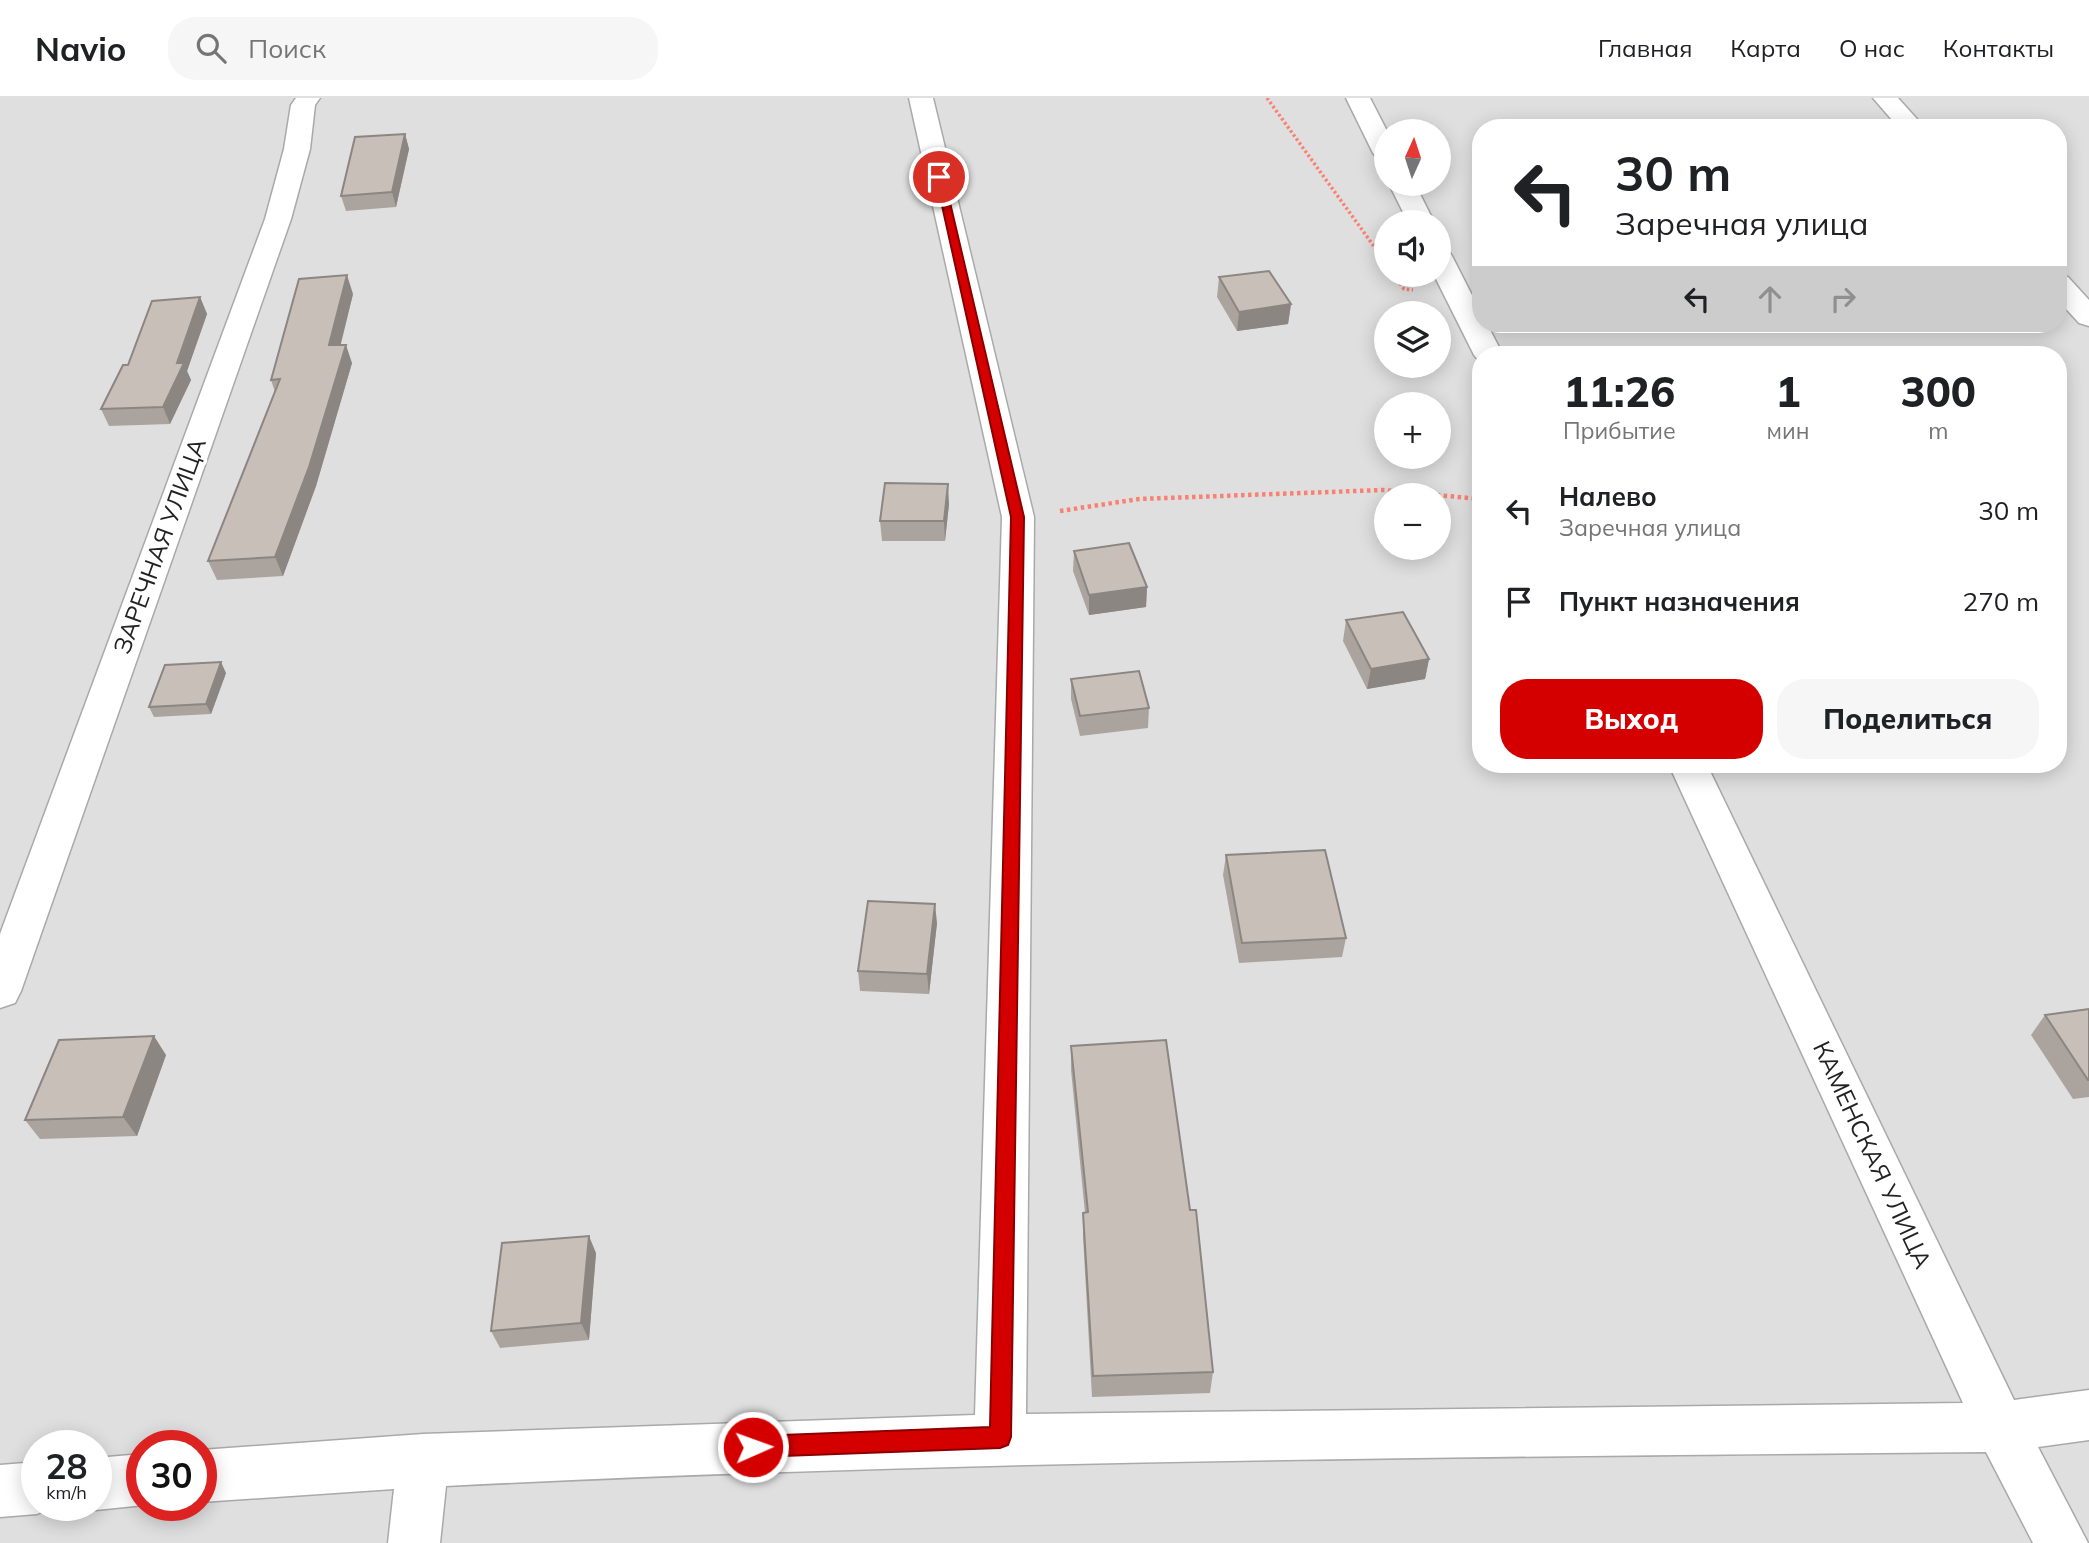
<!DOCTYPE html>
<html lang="ru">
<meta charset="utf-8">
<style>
body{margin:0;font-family:Mulish,sans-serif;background:#f6f6f6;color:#202124;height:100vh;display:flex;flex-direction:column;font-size:26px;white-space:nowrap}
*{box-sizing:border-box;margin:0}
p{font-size:23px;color:#757577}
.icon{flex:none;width:38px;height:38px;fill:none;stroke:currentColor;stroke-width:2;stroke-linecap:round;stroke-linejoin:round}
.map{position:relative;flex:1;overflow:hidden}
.sheet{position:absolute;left:1472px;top:248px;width:595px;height:427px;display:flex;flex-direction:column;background:#fff;border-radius:28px;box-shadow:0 4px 18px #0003}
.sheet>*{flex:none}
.guide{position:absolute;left:1472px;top:21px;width:595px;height:214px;border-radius:28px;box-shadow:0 4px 18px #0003;background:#fff;color:#202124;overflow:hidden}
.needle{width:46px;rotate:3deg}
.fabs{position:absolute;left:1374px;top:21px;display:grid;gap:14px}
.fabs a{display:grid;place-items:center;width:77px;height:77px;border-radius:50%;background:#fff;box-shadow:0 4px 18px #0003;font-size:35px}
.speed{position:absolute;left:21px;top:1332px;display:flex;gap:14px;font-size:35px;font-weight:700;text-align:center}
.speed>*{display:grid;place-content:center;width:91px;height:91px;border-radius:50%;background:#fff;box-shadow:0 4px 18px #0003;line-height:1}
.speed small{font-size:18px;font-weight:400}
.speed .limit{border:10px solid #d22;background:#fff;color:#111}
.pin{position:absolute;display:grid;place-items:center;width:60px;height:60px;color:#fff;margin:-30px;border:4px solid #fff;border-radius:50%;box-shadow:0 2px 7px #0007}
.me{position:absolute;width:77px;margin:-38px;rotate:88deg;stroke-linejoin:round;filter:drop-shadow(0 0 5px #0008)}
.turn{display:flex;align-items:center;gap:24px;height:147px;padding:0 28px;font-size:32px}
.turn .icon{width:91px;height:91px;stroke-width:2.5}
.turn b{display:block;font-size:49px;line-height:60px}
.lanes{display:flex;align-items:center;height:66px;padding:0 28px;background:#0003;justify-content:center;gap:35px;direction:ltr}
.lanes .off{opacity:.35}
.eta{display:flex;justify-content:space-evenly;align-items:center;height:119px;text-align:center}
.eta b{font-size:42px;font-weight:800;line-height:49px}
.button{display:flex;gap:14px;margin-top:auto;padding:14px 28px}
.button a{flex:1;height:80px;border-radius:28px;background:#d40000;color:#fff;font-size:28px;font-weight:800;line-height:80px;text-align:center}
.button a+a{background:#f6f6f6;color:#202124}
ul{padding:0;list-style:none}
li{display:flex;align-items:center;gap:21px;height:91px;padding:0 28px}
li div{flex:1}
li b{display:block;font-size:26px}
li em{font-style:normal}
header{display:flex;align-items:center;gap:42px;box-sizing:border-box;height:98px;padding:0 35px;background:#fff;border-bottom:2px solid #e0e0e0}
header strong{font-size:33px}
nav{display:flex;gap:38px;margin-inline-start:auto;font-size:24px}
.search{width:490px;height:63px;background:#f6f6f6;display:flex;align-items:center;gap:18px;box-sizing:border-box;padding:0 24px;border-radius:28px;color:#757577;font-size:26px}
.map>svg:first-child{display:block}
</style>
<header>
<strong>Navio</strong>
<div class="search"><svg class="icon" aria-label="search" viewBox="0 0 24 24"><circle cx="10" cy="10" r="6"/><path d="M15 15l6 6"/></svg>Поиск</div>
<nav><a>Главная</a><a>Карта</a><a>О нас</a><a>Контакты</a></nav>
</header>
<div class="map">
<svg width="2089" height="1445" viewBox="0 0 2089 1445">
<rect width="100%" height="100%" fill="#f2efe9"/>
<path fill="#e0dfdf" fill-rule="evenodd" d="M0 0H2089V1445H0ZM1480 30H2058V226H1480ZM1386 33H1438V86H1386ZM1386 124H1438V177H1386ZM1386 215H1438V268H1386ZM1480 257H2058V667H1480ZM1386 306H1438V359H1386ZM1386 397H1438V450H1386ZM37 1348H96V1407H37ZM142 1348H201V1407H142Z"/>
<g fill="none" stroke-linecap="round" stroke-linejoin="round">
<defs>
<g id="minor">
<path d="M296 0H320L315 7 310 51 291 121 21 893 15 905 0 910V836L265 121 284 51 291 7Z"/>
<path d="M909 0H933L1034 419 1026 1316 1963 1305 1669 667H1707L2014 1302 2089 1292V1342L2038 1349 2088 1445H2033L1986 1354C1472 1359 959 1362 446 1388L440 1445H388L394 1391 201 1404V1352L423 1336 975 1317 1002 419Z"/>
<path d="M1346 0H1370L1387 33 1386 63 1377 60 1373 55Z"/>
<path d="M1873 0H1898L1925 30H1899Z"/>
<path d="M1389 86H1415L1434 124H1408Z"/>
<path d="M1438 150 1448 152 1452 158 1480 213V226H1487L1503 257H1480V264L1474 257 1434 177H1438Z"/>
<path d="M2058 177 2068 179 2089 202V228L2079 225 2058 202Z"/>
<path d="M142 1356 144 1407 96 1412 84 1407H96V1360Z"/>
<path d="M37 1364V1407L55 1408 37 1416 0 1419V1367Z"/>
</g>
</defs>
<use href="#minor" stroke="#a9a9a9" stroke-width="3"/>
<g stroke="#fa8072" stroke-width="3.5" stroke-dasharray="2.5 2.5" stroke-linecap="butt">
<path d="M1267 0 1386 165"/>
<path d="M1394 177 1404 191 1413 192"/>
</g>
<path stroke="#fa8072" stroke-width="4.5" stroke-dasharray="3.5 3.5" stroke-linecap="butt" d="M1060 413 1139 401 1383 392 1480 401"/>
<use href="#minor" fill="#fff" fill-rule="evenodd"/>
</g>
<g fill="#aba49e">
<path d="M405 36 409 51 396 109 346 113 341 98Z"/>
<path d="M1219 179 1291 206 1288 226 1237 233 1217 199Z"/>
<path d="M353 196 340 247 352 265 316 388 283 478 217 482 208 463 275 294 271 282Z"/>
<path d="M200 199 207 216 187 273 191 282 170 326 109 328 101 311 128 267Z"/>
<path d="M949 406 945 443H882L880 423Z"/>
<path d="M1074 453 1147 489 1146 509 1089 517 1073 473Z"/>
<path d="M1346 522 1429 561 1425 581 1367 591 1343 543Z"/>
<path d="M226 575 211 616 154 619 149 609Z"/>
<path d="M1071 581 1149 610 1148 630 1080 638 1071 601Z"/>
<path d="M1226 757 1346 840 1342 859 1239 865 1223 777Z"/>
<path d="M937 825 929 896 860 893 858 873Z"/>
<path d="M2089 911V999L2073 1001 2031 937 2045 917Z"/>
<path d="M1071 948 1213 1274 1210 1295 1092 1299 1083 1138V1115H1085L1071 972Z"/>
<path d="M166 957 137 1038 40 1041 25 1022Z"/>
<path d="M596 1155 589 1242 500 1250 491 1233Z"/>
</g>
<g fill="#8b8681">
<path d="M405 36 409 51 396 109 392 94Z"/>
<path d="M347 177 353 196 336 266 329 247Z"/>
<path d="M200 199 207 216 187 273 191 282 170 326 163 309Z"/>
<path d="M1291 206 1288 226 1237 233 1239 214Z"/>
<path d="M346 247 352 265 316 388 283 478 275 459Z"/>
<path d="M948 386 949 406 945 443 944 423Z"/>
<path d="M1147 489 1146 509 1089 517V497Z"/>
<path d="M1429 561 1425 581 1367 591 1371 571Z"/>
<path d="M221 564 226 575 211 616 206 606Z"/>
<path d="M935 806 937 825 929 896 927 876Z"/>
<path d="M154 938 166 957 137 1038 123 1019Z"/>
<path d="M589 1138 596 1155 589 1242 581 1225Z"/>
</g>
<g fill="#c7bfb8" stroke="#8b8681" stroke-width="2">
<path d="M405 36 392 94 341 98 355 39Z"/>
<path d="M1269 173 1291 206 1239 214 1219 179Z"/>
<path d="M347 177 329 247H346L309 369 275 459 208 463 280 281 271 282 299 181Z"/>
<path d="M200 199 177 265H184L163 309 101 311 123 267H128L152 203Z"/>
<path d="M885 385 948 386 944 423H880Z"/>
<path d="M1129 445 1147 489 1089 497 1074 453Z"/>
<path d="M1403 514 1429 561 1371 571 1346 522Z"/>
<path d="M221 564 206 606 149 609 165 567Z"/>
<path d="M1139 573 1149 610 1080 618 1071 581Z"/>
<path d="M1325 752 1346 840 1242 845 1226 757Z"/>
<path d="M868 803 935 806 927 876 858 873Z"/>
<path d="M2089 911V982H2088L2045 917Z"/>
<path d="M154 938 123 1019 25 1022 59 942Z"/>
<path d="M1166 942 1190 1112H1196L1213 1274 1093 1278 1083 1115 1088 1114 1071 948Z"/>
<path d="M589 1138 581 1225 491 1233 502 1145Z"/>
</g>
<path fill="#d40000" stroke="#8a0000" stroke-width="2" d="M935 76 944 79 1024 419 1011 1339 1008 1347 1000 1350 753 1359 746 1356 742 1349 746 1341 753 1338 990 1329 1011 419Z"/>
<g text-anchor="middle" stroke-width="7" stroke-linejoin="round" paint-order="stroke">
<g font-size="24" fill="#222" stroke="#fff">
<text transform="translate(160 448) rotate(-70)" y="8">ЗАРЕЧНАЯ УЛИЦА</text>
<text transform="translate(1872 1057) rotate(65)" y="8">КАМЕНСКАЯ УЛИЦА</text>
</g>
</g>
</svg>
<div class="fabs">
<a><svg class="needle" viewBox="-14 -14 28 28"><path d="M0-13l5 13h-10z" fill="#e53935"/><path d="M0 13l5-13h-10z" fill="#757577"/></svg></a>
<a><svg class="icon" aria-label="sound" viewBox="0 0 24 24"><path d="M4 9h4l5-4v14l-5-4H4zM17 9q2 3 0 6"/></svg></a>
<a><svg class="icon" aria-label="layers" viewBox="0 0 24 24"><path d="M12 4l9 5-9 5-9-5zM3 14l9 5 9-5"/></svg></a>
<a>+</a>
<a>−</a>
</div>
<div class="speed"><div>28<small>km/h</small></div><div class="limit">30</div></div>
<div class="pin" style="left:939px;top:79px;background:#d93025"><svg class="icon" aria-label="arrive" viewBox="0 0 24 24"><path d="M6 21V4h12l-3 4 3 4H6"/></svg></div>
<svg class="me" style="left:753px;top:1349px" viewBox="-20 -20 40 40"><circle r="17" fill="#d40000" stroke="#fff" stroke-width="3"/><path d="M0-11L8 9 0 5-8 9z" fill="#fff"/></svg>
<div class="guide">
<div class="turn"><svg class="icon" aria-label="left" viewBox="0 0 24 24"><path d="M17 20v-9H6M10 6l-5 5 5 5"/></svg><div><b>30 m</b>Заречная улица</div></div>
<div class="lanes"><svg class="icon" aria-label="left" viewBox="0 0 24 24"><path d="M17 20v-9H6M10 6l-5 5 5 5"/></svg><svg class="icon off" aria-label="ahead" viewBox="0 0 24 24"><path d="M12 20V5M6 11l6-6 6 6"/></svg><svg class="icon off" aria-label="right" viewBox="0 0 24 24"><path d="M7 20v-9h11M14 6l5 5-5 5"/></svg></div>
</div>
<section class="sheet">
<div class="eta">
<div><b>11:26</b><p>Прибытие</p></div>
<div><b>1</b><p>мин</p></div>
<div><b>300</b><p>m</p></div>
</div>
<ul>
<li><svg class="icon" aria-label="left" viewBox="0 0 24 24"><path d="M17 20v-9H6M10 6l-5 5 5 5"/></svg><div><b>Налево</b><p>Заречная улица</p></div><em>30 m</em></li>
<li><svg class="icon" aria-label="arrive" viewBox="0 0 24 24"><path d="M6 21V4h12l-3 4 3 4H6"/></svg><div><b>Пункт назначения</b></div><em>270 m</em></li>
</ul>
<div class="button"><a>Выход</a><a>Поделиться</a></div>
</section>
</div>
